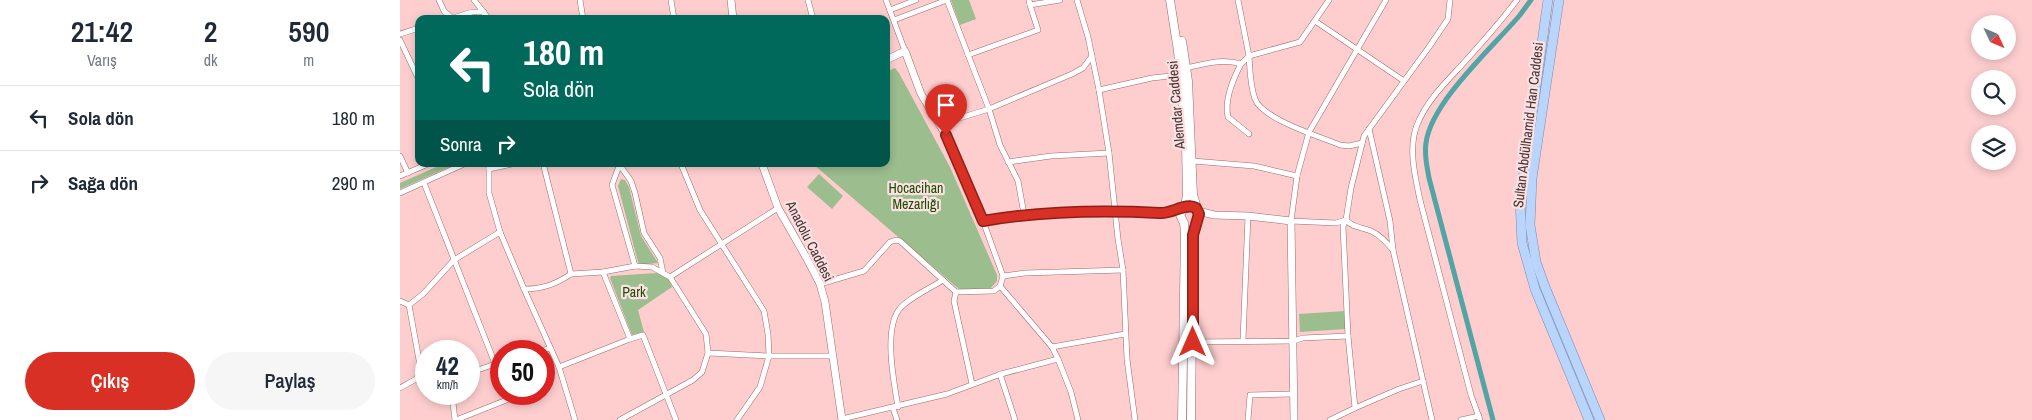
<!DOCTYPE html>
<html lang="tr">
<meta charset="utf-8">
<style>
body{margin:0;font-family:"Archivo Narrow",sans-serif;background:#f6f6f7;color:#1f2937;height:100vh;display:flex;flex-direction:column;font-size:19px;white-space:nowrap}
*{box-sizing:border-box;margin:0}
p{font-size:16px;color:#747a83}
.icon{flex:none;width:28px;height:28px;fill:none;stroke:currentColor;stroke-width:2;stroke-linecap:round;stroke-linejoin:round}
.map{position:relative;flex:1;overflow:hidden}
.sheet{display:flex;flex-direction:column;background:#fff;width:400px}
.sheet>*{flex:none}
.banner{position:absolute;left:15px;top:15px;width:475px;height:152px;border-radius:10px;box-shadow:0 2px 8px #0003;background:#00695c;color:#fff;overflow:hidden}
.needle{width:32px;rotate:134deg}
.buttons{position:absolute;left:1571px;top:15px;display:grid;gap:10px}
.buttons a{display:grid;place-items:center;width:45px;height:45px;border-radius:50%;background:#fff;box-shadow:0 2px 8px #0003;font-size:25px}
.speed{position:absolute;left:15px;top:340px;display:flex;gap:10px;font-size:25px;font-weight:700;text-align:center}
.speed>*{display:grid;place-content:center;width:65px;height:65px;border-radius:50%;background:#fff;box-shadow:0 2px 8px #0003;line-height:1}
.speed small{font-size:12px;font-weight:400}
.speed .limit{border:8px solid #d22;background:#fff;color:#111}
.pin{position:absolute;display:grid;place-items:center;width:42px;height:42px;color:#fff;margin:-51px -21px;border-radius:50% 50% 50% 0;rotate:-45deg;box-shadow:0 0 5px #0007}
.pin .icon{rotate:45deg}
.me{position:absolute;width:55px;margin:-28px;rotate:0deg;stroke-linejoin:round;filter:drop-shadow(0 0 4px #0008)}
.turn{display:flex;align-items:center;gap:18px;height:105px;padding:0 25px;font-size:22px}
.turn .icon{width:65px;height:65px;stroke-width:2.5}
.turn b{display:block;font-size:35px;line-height:42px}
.then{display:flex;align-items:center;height:48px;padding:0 25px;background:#0003;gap:10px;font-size:19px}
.eta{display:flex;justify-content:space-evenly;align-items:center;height:85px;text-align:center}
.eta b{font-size:30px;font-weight:600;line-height:35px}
.primary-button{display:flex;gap:10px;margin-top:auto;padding:10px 25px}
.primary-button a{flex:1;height:58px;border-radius:30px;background:#d93025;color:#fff;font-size:20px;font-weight:600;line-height:58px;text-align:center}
.primary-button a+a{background:#f6f6f7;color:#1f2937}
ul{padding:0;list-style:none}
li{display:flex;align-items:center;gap:15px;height:65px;padding:0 25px;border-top:1px solid #e0e1e3}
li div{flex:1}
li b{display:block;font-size:19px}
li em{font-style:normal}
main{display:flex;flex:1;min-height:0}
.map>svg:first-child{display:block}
</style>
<main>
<section class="sheet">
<div class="eta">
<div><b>21:42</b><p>Varış</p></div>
<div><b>2</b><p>dk</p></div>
<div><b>590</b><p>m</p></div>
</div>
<ul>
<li><svg class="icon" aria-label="left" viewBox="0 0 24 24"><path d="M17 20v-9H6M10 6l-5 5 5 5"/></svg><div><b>Sola dön</b></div><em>180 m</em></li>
<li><svg class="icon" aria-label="right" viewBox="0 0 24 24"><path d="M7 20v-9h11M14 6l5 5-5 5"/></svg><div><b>Sağa dön</b></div><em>290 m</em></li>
</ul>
<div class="primary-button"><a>Çıkış</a><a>Paylaş</a></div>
</section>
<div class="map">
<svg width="1632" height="420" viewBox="0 0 1632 420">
<rect width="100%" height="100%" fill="#fececf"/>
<g fill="#9cbd8e">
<path d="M551 0H569L576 19 560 25Z"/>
<path d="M495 68 499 73 550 167 597 275V281L590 289H559L413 164H486V72Z"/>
<path d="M43 164H56L0 189V183Z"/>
<path d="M419 174 443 196 432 209 407 187Z"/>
<path d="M221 179 225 180 229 187 241 236 258 263 239 265 238 262 218 186Z"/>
<path d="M257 273 268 278 272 287 238 310 244 332 232 335 210 278 211 276Z"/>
<path d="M945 311 946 329 900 332 899 314Z"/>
</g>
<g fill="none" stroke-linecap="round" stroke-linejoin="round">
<path stroke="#52a4a5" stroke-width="5" d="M1093 420 1029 178C1027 166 1024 155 1026 143 1031 102 1093 47 1120 15L1131 0"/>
<defs>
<g id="minor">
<path d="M39 0 44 11 52 18"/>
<path d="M74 0 89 19"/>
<path d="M180 0 183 19"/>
<path d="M271 0 274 19"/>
<path d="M408 0 413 19"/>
<path d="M486 0 505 51"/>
<path d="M547 0 589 109 600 145 618 181 624 214"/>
<path d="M629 0 630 5 660 0"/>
<path d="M677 0 688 37 699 90 709 153 718 239 723 270 727 359 735 420"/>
<path d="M929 0 900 42 849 56C850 70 850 85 855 99 862 119 921 137 940 145L949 146 962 143"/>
<path d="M490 10 516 0"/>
<path d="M50 19 72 12H84"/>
<path d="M494 20 547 0"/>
<path d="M915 21 1004 81"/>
<path d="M0 34 19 28"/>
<path d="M0 40 19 80"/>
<path d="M568 55 638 30 630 5"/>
<path d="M841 64C833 79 824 99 828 117L849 134"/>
<path d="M786 68C805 64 822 58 841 64L849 56 838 0"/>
<path d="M699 90 752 78 780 75"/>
<path d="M540 124 589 109 672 74 683 68 692 56"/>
<path d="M969 129 990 221 993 250 1023 381"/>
<path d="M0 156 8 173"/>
<path d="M793 161 854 166 897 176"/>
<path d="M608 162 651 156 709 153"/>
<path d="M89 164V193L100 232 124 289C143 289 156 284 171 274L144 167 145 164"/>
<path d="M219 164 231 181 235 193 244 233 260 258 263 273"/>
<path d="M281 164 300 210 364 311 368 334 369 356 360 387 337 420"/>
<path d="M219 166 212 185 235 266"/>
<path d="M89 169 112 164"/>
<path d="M0 176 28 164"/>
<path d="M24 183 101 379"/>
<path d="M0 193 64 164"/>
<path d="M993 250C986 242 980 235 971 231 962 227 953 228 946 220L951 188 964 136 1029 47 1048 19 1050 0"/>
<path d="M203 272 230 339 243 335 276 420"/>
<path d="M171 274 203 272 235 266 252 267 270 277 306 334 308 353 302 372 293 380 220 420"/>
<path d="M603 276 625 273 723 270"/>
<path d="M270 277 378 208"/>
<path d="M420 284 464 271 490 242 496 240 500 241 556 292 594 291 600 286 603 276 583 221"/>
<path d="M600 286 652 347 658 359"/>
<path d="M124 289 159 367 175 420"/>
<path d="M556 292 554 301 572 384"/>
<path d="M0 301 9 305 23 294 54 260 100 232"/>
<path d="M948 336 943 226 946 220 936 223 891 221 897 176 909 132 986 0"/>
<path d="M843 340 848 216"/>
<path d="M793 342 893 341 903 338 948 336 955 408 930 420"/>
<path d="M652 347 725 334"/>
<path d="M141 351 150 348"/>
<path d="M308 353 369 356H433"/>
<path d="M159 367 230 339"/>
<path d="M69 373 101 362"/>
<path d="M600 374 615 420"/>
<path d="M16 379 26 380"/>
<path d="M0 388 16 379 21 371 9 305"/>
<path d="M52 394 55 420"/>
<path d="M498 407C494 382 484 333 498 311 506 299 531 288 543 280"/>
<path d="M493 408 497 420"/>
<path d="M955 408 999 389 1023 381 1032 420"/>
<path d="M442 419 547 394 601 374 658 359 671 392 678 420"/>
<path d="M56 420 109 399 107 394"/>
<path d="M848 420 850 395 893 394"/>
<path d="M1061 420 1079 416"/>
<path d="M1080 420 1071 395 1020 200C1015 176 1008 148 1017 125 1026 102 1044 84 1060 67 1080 45 1099 24 1117 0"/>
</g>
<g id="tertiary">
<path d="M331 0 333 19"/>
<path d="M486 60 505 51 521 94 546 135 583 221C626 213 669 211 713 211 739 211 756 216 782 209"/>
<path d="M362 164 378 208 406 257 420 284 425 302 442 420"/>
<path d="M798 211 814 215 848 216 891 221 894 420"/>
</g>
<g id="secondary">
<path d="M770 0 778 51 786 146 787 194 785 207 780 215 784 223 785 234 782 420"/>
<path d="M782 41 788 81 793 195 799 214 793 235 791 420"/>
</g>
<g id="primary">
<path d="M1148 0 1120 200 1122 243 1135 289 1189 420"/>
<path d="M1159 0 1132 178 1130 225 1136 262 1145 287 1200 420"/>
</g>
</defs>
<use href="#minor" stroke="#9e686b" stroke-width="6"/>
<use href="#tertiary" stroke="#9e686b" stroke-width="8"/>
<use href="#secondary" stroke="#9e686b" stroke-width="9"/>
<use href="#primary" stroke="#758ab4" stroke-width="10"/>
<use href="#minor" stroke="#fff" stroke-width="5"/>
<use href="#tertiary" stroke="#fff" stroke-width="7"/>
<use href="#secondary" stroke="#fff" stroke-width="8"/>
<use href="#primary" stroke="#b9d5fb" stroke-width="9"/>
</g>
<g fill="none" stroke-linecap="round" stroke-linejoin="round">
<defs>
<path id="route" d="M546 135 583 221C641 211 700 210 760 213 772 214 786 202 796 208L799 214 793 235V342"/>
</defs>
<use href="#route" stroke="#8d1f18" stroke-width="12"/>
<use href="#route" stroke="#d93025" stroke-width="9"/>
</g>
<g text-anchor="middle" stroke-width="4.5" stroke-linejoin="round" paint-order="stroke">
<g font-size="14" fill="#4b3334" stroke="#fbe2e2">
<text transform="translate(776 105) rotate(-95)" y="5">Alemdar Caddesi</text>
<text transform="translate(1128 125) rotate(-83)" y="5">Sultan Abdülhamid Han Caddesi</text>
<text transform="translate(410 241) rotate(63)" y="5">Anadolu Caddesi</text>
</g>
<g font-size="14" fill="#1e4a00" stroke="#fbe2e2">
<text x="516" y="193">Hocacihan<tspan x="516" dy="16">Mezarlığı</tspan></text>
<text x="234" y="297">Park</text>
</g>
</g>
</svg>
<div class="buttons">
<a><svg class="needle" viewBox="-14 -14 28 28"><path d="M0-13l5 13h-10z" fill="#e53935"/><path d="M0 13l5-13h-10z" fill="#747a83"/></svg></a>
<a><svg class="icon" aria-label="search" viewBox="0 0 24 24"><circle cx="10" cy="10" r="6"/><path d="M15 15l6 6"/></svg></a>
<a><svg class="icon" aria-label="layers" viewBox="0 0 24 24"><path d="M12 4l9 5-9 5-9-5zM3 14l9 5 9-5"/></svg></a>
</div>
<div class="speed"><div>42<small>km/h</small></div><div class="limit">50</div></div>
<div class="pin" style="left:546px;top:135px;background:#d93025"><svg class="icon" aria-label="arrive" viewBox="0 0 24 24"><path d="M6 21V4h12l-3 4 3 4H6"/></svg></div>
<svg class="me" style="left:793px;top:342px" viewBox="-20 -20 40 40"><path d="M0-17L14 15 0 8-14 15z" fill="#d93025" stroke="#fff" stroke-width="4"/></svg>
<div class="banner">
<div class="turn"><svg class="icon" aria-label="left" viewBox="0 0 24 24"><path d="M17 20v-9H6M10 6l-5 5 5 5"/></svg><div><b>180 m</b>Sola dön</div></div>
<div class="then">Sonra<svg class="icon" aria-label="right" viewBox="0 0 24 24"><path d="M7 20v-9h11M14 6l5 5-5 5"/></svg></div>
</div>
</div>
</main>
